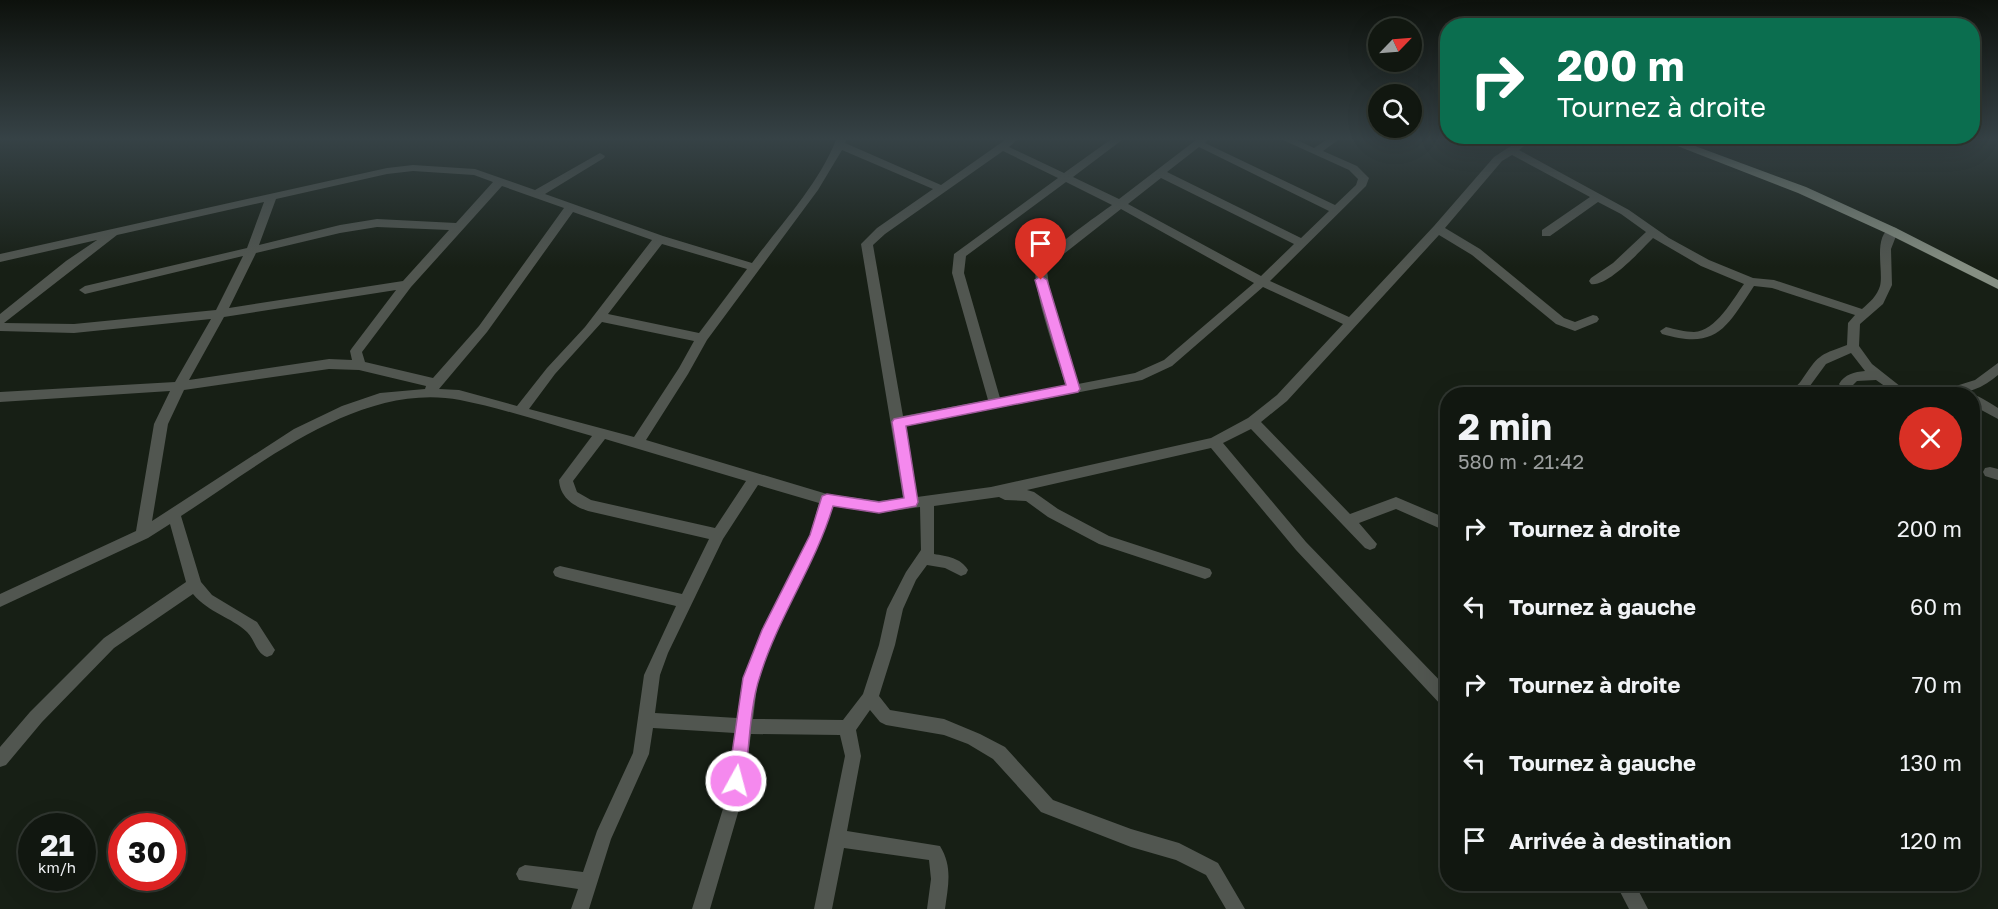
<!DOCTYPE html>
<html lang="fr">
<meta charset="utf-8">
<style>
body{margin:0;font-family:"Golos Text",sans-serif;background:#1e241e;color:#f1f3f6;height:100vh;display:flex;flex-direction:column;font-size:22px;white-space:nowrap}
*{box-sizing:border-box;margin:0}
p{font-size:20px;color:#9c9f9f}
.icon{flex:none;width:33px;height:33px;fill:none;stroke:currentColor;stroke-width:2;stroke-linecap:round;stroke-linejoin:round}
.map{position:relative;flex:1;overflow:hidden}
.drawer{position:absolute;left:1440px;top:387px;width:540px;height:504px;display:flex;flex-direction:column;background:#111710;border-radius:24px;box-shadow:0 6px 24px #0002,0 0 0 2px #303630}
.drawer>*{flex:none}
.guide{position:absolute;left:1440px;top:18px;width:540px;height:126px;border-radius:24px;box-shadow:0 6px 24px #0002,0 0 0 2px #303630;background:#0b6e4f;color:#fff;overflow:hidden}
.needle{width:39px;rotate:65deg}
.fabs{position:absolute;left:1368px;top:18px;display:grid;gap:12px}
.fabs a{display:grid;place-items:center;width:54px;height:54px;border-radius:50%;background:#111710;box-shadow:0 6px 24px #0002,0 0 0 2px #303630;font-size:30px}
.speed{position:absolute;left:18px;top:813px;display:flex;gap:12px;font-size:30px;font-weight:700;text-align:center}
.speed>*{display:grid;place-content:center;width:78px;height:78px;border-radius:50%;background:#111710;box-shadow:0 6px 24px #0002,0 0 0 2px #303630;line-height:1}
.speed small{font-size:15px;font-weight:400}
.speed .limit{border:9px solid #d22;background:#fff;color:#111}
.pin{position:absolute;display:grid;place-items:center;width:51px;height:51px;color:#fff;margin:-62px -26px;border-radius:50% 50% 50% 0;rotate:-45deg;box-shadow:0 0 6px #0007}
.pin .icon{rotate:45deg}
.me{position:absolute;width:66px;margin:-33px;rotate:7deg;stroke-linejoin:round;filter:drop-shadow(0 0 4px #0008)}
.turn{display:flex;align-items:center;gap:21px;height:126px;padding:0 18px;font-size:27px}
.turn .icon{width:78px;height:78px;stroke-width:2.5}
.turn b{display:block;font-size:42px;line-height:51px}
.round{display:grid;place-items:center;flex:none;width:63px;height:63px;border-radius:32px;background:#1e241e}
.summary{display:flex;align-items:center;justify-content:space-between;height:102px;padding:0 18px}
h1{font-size:36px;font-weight:700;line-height:45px}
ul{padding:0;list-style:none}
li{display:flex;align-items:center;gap:18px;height:78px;padding:0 18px}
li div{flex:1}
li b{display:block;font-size:22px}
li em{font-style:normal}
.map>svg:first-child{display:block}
</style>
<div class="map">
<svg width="1998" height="909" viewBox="0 0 1998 909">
<rect width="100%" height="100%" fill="#171f15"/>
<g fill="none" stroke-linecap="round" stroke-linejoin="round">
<g fill="#515650" fill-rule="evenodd">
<path d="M836 140H846L845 143 941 185 1005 140H1017L1009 147 1064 173 1110 140H1122L1073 177 1119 199 1196 140H1207L1205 143 1335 205 1356 185 1358 179 1349 170 1283 140H1297L1314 148 1326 140H1338L1323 151 1357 166 1369 178 1366 186 1270 281 1349 317 1434 226 1494 157 1520 140H1532L1519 150 1629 210 1669 238 1709 260 1753 278 1774 280 1862 309C1870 302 1877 296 1880 286 1884 271 1872 235 1892 227L1896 228 1898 231 1891 249 1892 285 1883 304 1860 324 1859 346 1872 364 1910 394H1896L1876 380 1857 381 1853 385 1856 390 1855 393H1845L1839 384C1845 374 1854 372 1865 371L1851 353 1826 364 1804 394H1788C1791 389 1797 387 1801 381 1819 355 1817 356 1847 345L1848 323 1855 315 1772 288 1754 286C1726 328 1717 350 1662 334L1660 331 1666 327C1675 329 1685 332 1694 332 1716 331 1733 299 1744 284L1701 266 1653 238C1641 250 1608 287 1591 284L1589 281 1591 278 1613 263 1646 232 1621 214 1598 202 1550 236H1542V230L1590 197 1512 155 1502 161 1445 228 1480 249 1564 318 1575 322 1593 315 1597 316 1599 319 1597 322 1575 331 1556 324 1472 255 1439 235 1287 401 1261 422 1350 514 1396 497 1448 519V532L1396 509 1359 523 1377 544 1375 548 1370 550 1365 548 1251 429 1223 443 1306 542 1448 689V708L1442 706 1296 550 1211 448 1027 490 1034 492 1058 509 1109 536 1210 569 1212 573 1210 577 1205 579 1099 544 1048 517 1026 501 1005 500 999 497 934 506V554C947 556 961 558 968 570L966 574 961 576 945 568 927 565 916 580 903 609 895 645 879 696 890 710 944 719 980 734 1005 747 1053 800 1131 829 1179 843 1218 863 1245 909H1226L1206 875 1176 860 1131 847 1041 812 993 759 968 744 944 735 886 725 880 722 870 710 856 730 861 756 847 831 940 846C953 867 948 886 945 909H927L931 879 929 860 844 848 832 909H814L845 756 840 735 751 734 742 799 710 909H692L726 799 735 733 653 728 649 754 611 839 589 909H571L578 889 519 880 516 874 519 868 525 865 583 872 597 831 633 753 644 675 676 606 560 578 555 576 553 572 555 568 560 566 682 594 709 539 588 511C573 506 560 497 559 480L592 436C549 424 505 409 460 400 360 381 260 465 181 516L201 582 212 595 257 622 275 650 272 655 267 657C256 653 255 640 247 632 231 617 209 613 193 594L114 648 42 722 6 765 0 767V747L30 712 104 638 186 582 170 524 148 538 0 607V594L136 531 154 424 170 391 0 402V392L175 382 211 319 74 333 0 331V314L66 261 97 240 0 262V254L387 168 413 165 475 169 535 190 600 153 605 156 604 158 545 194 663 236 752 263C781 224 818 185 836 140ZM1199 147 1329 211 1301 238 1167 172ZM842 150 933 189 877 228 861 244 903 498 879 501 827 494 646 440 688 374 707 340 818 190ZM1003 151 1058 178 954 254 952 273 988 400 903 416 873 245 885 234ZM413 171 474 175 493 182 456 223 377 219 340 225 259 245 276 199 387 174ZM1161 178 1294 244 1261 276 1128 204ZM1066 182 1112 205C1097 216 1040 255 1036 270 1031 285 1060 366 1066 386L1000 398 964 273 966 256ZM502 186 564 208 479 326 433 378 365 362 362 352 411 287ZM264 202 247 248 85 286 79 290 85 294 243 256 216 310 74 324 4 323 117 235ZM1121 209 1254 283 1164 360 1135 373 1078 384 1051 298 1047 271 1051 264ZM573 212 652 240 585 327 547 368 517 406 459 390 439 389 487 332ZM377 227 449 230 403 281 229 308 256 253 340 233ZM662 244 747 269 699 333 608 314ZM1263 287 1343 324 1277 395 1248 418 1211 438 991 487 917 497 905 426 1142 380 1172 366ZM396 290 352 348 350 351 352 360 329 359 189 380 224 317ZM602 322 694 341 679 368 634 437 529 409 555 374ZM329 369 359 370 426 386 425 389 380 393 342 406 294 429 152 521 168 424 184 390ZM605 439 746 481 715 528 591 500 577 492 573 481ZM758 485 819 503 810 535 762 630 743 678 737 718 655 713 660 675 668 653 723 539ZM832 506 879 513 920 507 921 550 906 572 887 609 879 645 863 694 843 720 753 719C755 705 756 690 759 677 776 617 815 566 832 506Z"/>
<path d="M1998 363V375C1981 390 1961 396 1939 394L1940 391 1975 380Z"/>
<path d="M1727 386 1749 391 1750 394H1708L1709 391Z"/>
<path d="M1971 394C1980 396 1990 403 1998 408V419L1972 405Z"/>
<path d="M1990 467 1998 469V480L1985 476 1983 472 1985 468Z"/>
<path d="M1616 884H1635L1648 909H1629Z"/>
</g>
<path fill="#868f83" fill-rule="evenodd" d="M1662 140H1679L1806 187 1896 228 1998 280V289L1888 234 1798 193Z"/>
</g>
<linearGradient id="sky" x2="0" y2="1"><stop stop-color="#0d110c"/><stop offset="0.52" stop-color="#364246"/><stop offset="1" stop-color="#364246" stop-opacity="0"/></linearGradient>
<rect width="1998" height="267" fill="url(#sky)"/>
<path fill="#f589ee" stroke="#9f599b" stroke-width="1.5" d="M1041 276 1047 280 1080 389 1078 392 906 426 918 502 916 506 879 513 833 506C815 566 778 617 760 676 750 705 749 749 745 781L742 787 736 789 730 787 728 781 743 678 762 630 810 535 822 496 827 494 879 502 904 498 892 422 894 419 1066 385 1035 280Z"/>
</svg>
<div class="fabs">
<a><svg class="needle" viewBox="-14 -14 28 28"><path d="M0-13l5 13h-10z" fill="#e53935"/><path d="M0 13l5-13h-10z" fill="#9c9f9f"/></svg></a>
<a><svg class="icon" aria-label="search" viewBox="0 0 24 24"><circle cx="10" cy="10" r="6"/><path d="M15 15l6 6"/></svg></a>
</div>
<div class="speed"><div>21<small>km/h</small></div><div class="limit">30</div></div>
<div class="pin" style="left:1041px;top:280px;background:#d93025"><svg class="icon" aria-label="arrive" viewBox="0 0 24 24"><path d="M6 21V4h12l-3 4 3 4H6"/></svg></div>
<svg class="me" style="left:736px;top:781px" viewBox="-20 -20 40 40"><circle r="17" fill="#f589ee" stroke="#fff" stroke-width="3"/><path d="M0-11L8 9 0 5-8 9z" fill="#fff"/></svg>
<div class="guide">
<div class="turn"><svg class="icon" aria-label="right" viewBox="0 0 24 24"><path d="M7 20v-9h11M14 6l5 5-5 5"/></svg><div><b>200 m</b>Tournez à droite</div></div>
</div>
<section class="drawer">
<div class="summary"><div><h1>2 min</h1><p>580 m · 21:42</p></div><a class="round" style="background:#d93025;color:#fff"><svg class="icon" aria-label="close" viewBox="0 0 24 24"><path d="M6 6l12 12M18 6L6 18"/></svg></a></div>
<ul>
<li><svg class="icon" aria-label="right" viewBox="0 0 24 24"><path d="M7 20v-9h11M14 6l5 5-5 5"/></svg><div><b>Tournez à droite</b></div><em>200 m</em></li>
<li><svg class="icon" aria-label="left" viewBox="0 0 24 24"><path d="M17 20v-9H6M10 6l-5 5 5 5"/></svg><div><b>Tournez à gauche</b></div><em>60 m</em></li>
<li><svg class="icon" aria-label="right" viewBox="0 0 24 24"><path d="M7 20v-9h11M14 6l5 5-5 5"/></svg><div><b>Tournez à droite</b></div><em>70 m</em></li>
<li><svg class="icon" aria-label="left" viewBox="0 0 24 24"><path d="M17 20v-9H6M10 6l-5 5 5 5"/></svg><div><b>Tournez à gauche</b></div><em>130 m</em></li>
<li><svg class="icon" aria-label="arrive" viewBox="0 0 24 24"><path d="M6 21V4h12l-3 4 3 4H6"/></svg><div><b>Arrivée à destination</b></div><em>120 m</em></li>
</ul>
</section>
</div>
